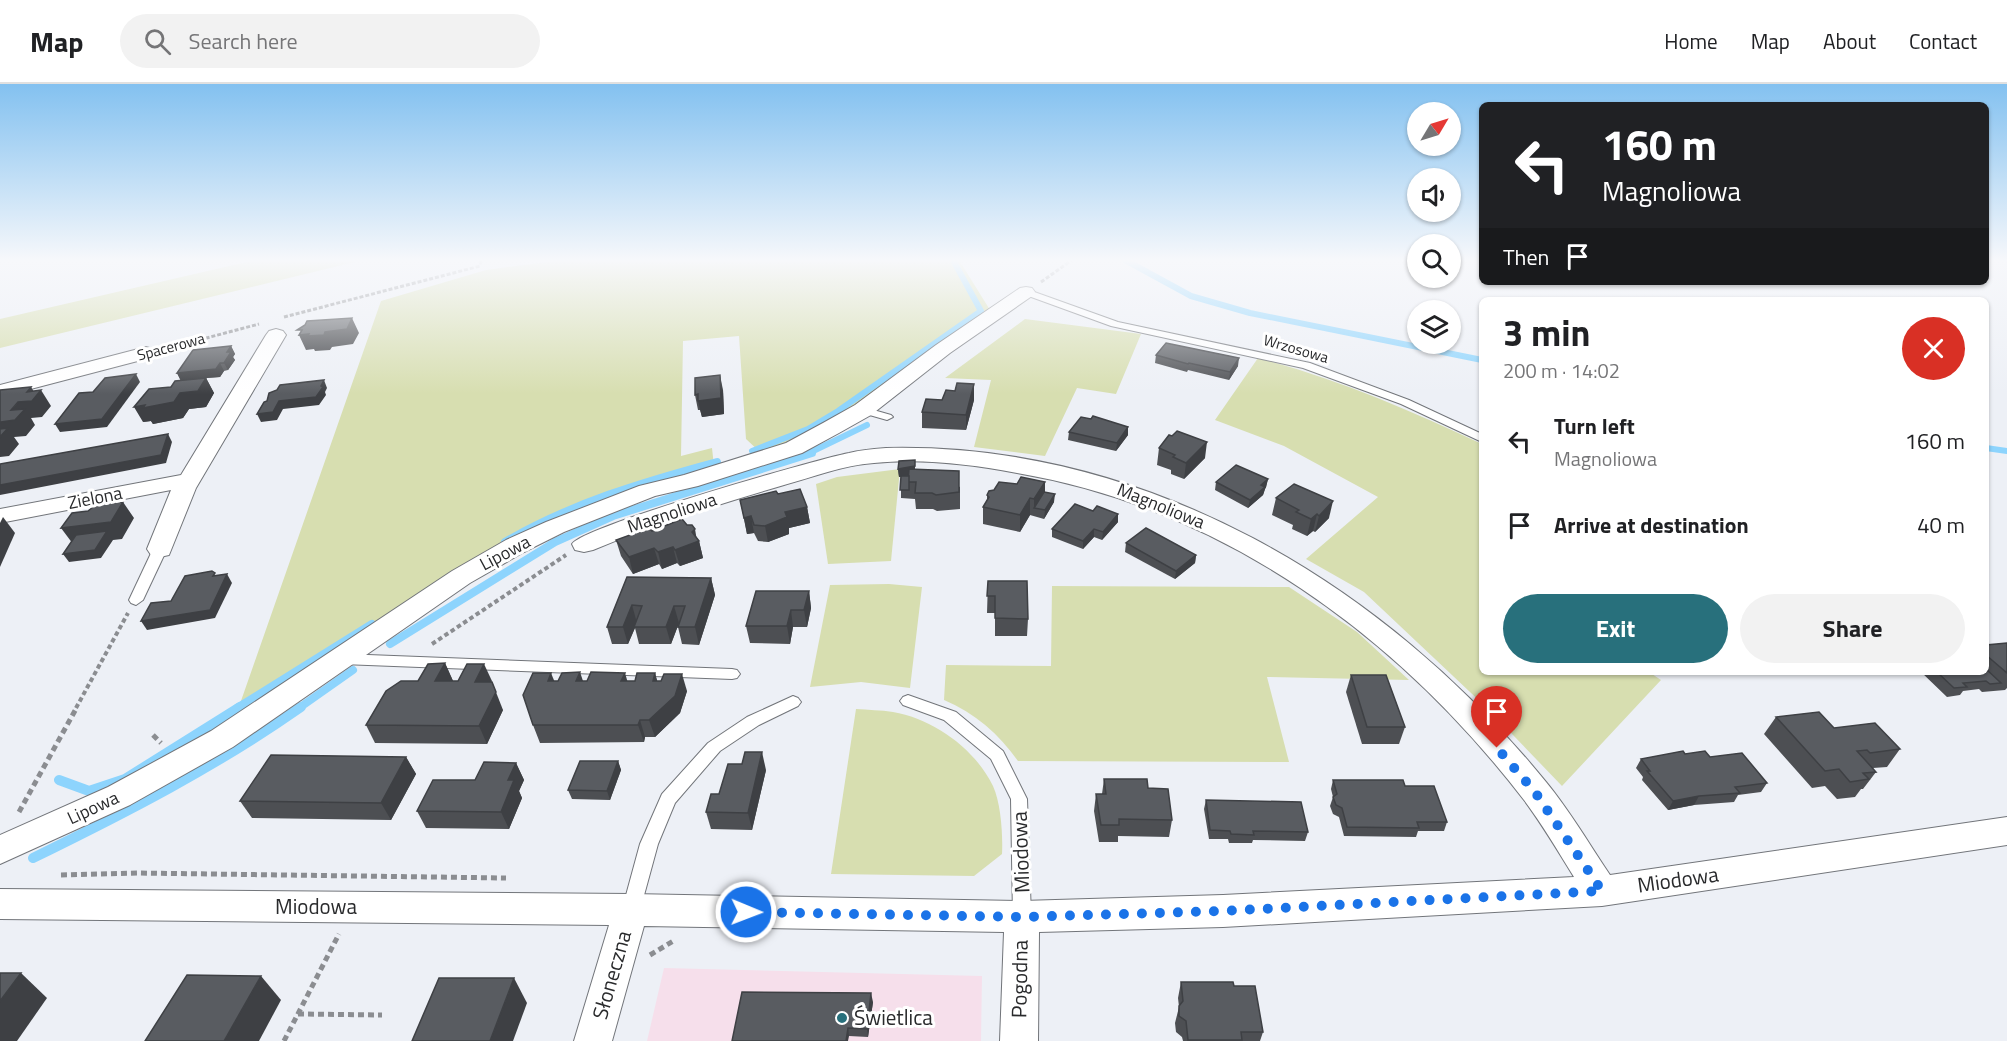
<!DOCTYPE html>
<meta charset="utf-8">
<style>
body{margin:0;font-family:"Titillium Web",sans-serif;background:#f2f2f2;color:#202124;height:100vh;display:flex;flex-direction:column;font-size:22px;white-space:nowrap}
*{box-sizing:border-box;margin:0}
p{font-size:20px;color:#757577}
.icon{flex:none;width:33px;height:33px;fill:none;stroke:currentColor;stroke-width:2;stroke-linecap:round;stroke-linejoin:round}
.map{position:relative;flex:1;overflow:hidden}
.panel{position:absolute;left:1479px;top:213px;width:510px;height:378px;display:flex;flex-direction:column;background:#fff;border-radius:9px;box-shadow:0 2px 4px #0004}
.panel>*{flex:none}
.banner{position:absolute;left:1479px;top:18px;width:510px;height:183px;border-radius:9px;box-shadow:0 2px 4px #0004;background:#202124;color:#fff;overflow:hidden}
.needle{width:39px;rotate:52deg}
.tools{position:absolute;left:1407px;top:18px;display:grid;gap:12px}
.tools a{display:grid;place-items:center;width:54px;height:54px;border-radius:50%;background:#fff;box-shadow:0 2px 4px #0004;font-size:30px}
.pin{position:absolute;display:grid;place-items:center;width:51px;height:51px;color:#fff;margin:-62px -26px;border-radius:50% 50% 50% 0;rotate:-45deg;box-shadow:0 0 6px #0007}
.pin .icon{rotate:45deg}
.me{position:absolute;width:66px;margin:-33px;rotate:91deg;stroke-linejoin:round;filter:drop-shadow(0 0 4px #0008)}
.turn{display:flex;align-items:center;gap:21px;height:126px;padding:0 24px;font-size:27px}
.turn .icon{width:78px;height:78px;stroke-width:2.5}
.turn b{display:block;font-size:42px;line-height:51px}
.then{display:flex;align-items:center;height:57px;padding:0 24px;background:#0003;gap:12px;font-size:22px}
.round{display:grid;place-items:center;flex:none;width:63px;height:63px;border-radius:32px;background:#f2f2f2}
.head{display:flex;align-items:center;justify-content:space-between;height:102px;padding:0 24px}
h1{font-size:36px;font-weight:700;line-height:45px}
.action{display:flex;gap:12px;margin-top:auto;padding:12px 24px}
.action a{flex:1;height:69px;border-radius:36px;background:#28707c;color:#fff;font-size:24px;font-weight:700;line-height:69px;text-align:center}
.action a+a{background:#f2f2f2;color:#202124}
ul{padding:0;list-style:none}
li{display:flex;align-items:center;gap:18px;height:84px;padding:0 24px}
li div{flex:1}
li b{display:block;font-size:22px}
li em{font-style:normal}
header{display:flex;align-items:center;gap:36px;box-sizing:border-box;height:84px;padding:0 30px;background:#fff;border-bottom:2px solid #e0e0e0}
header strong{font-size:28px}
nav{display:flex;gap:33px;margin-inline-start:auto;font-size:21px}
.search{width:420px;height:54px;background:#f2f2f2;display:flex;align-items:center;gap:15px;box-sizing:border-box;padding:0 21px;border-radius:33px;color:#757577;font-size:22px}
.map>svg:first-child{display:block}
</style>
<header>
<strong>Map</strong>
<div class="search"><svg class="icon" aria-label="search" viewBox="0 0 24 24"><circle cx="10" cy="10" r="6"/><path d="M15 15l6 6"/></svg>Search here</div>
<nav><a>Home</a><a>Map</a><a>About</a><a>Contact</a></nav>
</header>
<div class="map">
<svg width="2007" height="957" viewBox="0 0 2007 957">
<rect width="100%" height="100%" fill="#edf0f6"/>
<path fill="#f6dfeb" d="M664 884 982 892 981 957H647Z"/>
<g fill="#d7deb0">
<path d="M255 176H363L0 264V235Z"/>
<path d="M561 176H959L990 226 855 323 809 349 761 369 746 355 739 252 683 257 681 372 712 364 714 382 592 419 542 439 495 465 235 634 381 217 486 186Z"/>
<path d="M1025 235 1141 250 1116 310 1077 304 1045 372 974 363 991 296 945 294Z"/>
<path d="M1258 274C1336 294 1409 326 1482 360V588H1649L1661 596 1562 702 1488 625 1364 508 1306 475 1378 413 1284 362 1215 336Z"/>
<path d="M900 385 891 477 828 480 816 400 837 393Z"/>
<path d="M889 500 922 503 910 604 861 598 810 603 830 501Z"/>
<path d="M1052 502 1289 503 1357 548 1409 596 1267 593 1289 678 1018 677C999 650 975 629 944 616L946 581 1051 582Z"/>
<path d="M856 625C868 626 881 626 893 628 934 635 975 665 993 702 1001 719 1003 752 1002 770L974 792 831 790Z"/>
</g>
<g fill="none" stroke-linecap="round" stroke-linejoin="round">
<g stroke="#8dd4fd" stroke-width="6">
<path d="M1125 176 1191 212 1250 229 1482 276"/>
<path d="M1986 364 2007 367"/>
<path d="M752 367 808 345 838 327 981 227 953 176"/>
<path d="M807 370 867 341"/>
</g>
<g stroke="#8dd4fd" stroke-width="8">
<path d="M505 458C572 419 643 398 717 378"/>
<path d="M390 560 555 458 613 432 812 369"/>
<path d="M237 624 372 540"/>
<path d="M299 624 353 586"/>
</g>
<g stroke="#8dd4fd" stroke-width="10">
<path d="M59 696 89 707 125 695 240 623"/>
<path d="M33 774C125 729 217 682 301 623"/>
</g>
<defs>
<g id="service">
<path d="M1026 205 1118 238 1310 279 1409 316 1482 350V358L1401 320 1303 284 1111 242 1023 210V206Z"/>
<path d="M863 323 891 331 893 333 887 336 859 328 857 326Z"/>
<path d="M160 461 167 465 143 516 136 521 131 519 129 516 153 465Z"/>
<path d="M342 570 732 585 737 586 740 590 737 594 732 595 342 580 337 579 335 575 337 571Z"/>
<path d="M908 611 956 628 1003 667 1027 715 1031 833 1029 839 1022 841 1015 839 1013 833 1011 715 991 675 944 636 903 621 900 617 903 613Z"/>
<path d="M793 612 798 614 801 618 798 622 759 641 720 667 675 719 658 760 640 826 638 832 631 834 624 832 622 826 640 760 662 710 708 659 747 633Z"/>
</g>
<g id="minor">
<path d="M1026 203 1032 204 1035 208 1032 212 950 269 871 331 839 349 802 369 698 402 655 412 564 448 524 468 470 499 233 663 130 721 0 780V751L108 703 211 647 452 487 506 456 546 438 639 402 684 391 786 359 823 339 855 321 936 261 1020 204Z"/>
<path d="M276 245 283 247 286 251 196 404 169 471 160 473 151 471 147 465 171 406 0 439V425L181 391 266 251 269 247Z"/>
<path d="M146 263 153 265 156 269 153 273 0 313V301Z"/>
<path d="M886 364C1147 358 1385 500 1546 698 1570 727 1589 760 1610 791L2007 733V761L1602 822 1223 843 1039 848 1038 957H1000L1004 848 644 842 612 957H574L609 841 0 835V805L631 810 1022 817 1223 811 1574 793C1558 767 1542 740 1524 716 1398 552 1223 424 1017 389 970 380 921 374 874 379 843 381 814 393 784 401 720 420 655 440 593 466L584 468 575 466 572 460C584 442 814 376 849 369 861 366 873 365 886 364Z"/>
</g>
</defs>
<use href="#service" stroke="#72757a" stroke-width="2"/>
<use href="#minor" stroke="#72757a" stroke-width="2"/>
<g stroke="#8b8d91" stroke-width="3" stroke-dasharray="4 2" stroke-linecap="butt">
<path d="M1041 198 1072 176"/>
<path d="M284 233 480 182 481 176"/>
<path d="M165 265 259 240"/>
</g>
<g stroke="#8b8d91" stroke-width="4" stroke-dasharray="4.5 3" stroke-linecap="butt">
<path d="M432 560 566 471"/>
<path d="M76 624 128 529"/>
</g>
<g stroke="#8b8d91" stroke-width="5" stroke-dasharray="6 4" stroke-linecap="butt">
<path d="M153 651 161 659"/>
<path d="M19 728 77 623"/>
<path d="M61 791 137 789 506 794"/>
<path d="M650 871 675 856"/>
<path d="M298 930 382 931"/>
<path d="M284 957 339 850"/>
</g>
<use href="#service" fill="#fff" fill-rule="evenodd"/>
<use href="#minor" fill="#fff" fill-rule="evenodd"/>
</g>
<g fill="#4d4f53">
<path d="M231 262 235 270 233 273 235 276 228 286 224 287 220 293 206 294 214 309 206 323 189 325 183 334 153 340 151 337 143 338 171 303 181 297 177 289Z"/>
<path d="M1156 271 1238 282 1229 296 1188 286 1187 288 1155 279Z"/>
<path d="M974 300V316L966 346 922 344V328L942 316 955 307Z"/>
<path d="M723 306 724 330 702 333 700 326H698L695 311Z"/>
<path d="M1069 348 1128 351 1116 367 1068 356Z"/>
<path d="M1159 364 1205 374 1184 395 1171 390V386L1157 381Z"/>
<path d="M898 385H915L960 403V425L937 427 933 425H916L915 415 901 414V393H899Z"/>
<path d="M1268 395 1266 403 1265 405 1263 411 1248 424 1215 406 1216 398Z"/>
<path d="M1045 398V408L1054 418 1044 435 1030 431 1020 448 983 440V423L987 416V411L1017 400Z"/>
<path d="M778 410 807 423 810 439 789 444V450L768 458 758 457 754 449 747 450 740 416Z"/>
<path d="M1276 414 1329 434 1315 448 1313 447 1307 452 1292 445 1293 441 1272 431Z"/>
<path d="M1093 427 1118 430V438L1102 456 1094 453 1083 465 1052 453V445Z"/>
<path d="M652 447 696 453 699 457 703 474 680 482 677 479 662 485 659 480 633 490 621 472 616 456Z"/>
<path d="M1126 459 1196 471 1195 479 1175 495 1125 468Z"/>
<path d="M627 493 711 494 715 511 699 561 682 560 678 543 679 539 671 560H639L635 544 628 560H612L607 543Z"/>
<path d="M988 497 1028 535 1027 552H995V529H987Z"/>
<path d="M809 507 811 524 807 543H793L790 560 750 559 746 542Z"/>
<path d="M2007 559V604L2005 606 1982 608 1979 605 1963 607 1960 611 1947 613 1921 588H1986V561Z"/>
<path d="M445 579 453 597 503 626 487 660 375 659 366 641 418 597Z"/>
<path d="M655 589 657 597 687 607 680 629 655 653H645L644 658 540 659 533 641 554 597H635Z"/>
<path d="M1351 591 1405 643 1399 660H1362L1346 608Z"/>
<path d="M1776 633 1834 644 1900 665 1887 683 1873 684 1876 688 1863 705H1861L1855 713 1837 715 1825 702 1812 704 1764 650Z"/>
<path d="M406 673 416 690 391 736 252 734 240 717Z"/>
<path d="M1710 673 1767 699 1761 708 1738 711 1734 718 1694 721 1668 726 1642 696 1643 693 1636 684 1641 675Z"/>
<path d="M618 677 621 686 610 716 572 715 568 706Z"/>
<path d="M516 679 524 696 519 707 522 714 509 745 426 744 417 727 475 696Z"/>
<path d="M766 686 752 746 711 745 706 728 719 710Z"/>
<path d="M1104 695 1148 704 1172 736 1169 753 1118 752V758H1099L1094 727 1096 710H1102Z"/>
<path d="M1333 696 1405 702 1447 738 1444 747H1418L1416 753 1344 752 1339 733 1333 730 1330 722 1333 713 1331 705Z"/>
<path d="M1206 716 1308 748 1305 757 1253 756 1252 759H1229L1228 755H1209L1204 725Z"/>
<path d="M1181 898 1234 902 1263 948 1260 957H1183L1182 953 1176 948 1175 939 1179 923 1178 914Z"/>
<path d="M873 918 868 953 849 952 732 957Z"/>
</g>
<g fill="#3e4044">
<path d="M352 234 359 249 353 260 332 263 330 266 315 267 314 265 306 266 299 251Z"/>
<path d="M231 262 235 270 233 273 235 276 228 286 224 279 227 268Z"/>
<path d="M1239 274 1238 282 1229 296 1230 288Z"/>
<path d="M220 279 224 287 220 293 206 294 214 309 206 323 189 325 183 334 153 340 151 337 143 338 134 323 181 297 177 289Z"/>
<path d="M136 290 140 298 107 343 60 348 55 340Z"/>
<path d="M720 291 723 306 724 330 702 333 698 317Z"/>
<path d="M324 296 327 304 325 308 326 311 319 321 283 325 277 336 261 338 257 330 279 317 321 302Z"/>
<path d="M974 300V316L966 346V331Z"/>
<path d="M31 303 36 311 41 306 51 322 42 333 31 334 35 341 26 352 14 353 19 360 9 372 0 373V339Z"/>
<path d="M1128 343V351L1116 367 1117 359Z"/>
<path d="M168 350 172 358 166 379 0 411V401Z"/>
<path d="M1207 358 1205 374 1184 395 1186 379Z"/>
<path d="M915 376V390L899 393 898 385Z"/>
<path d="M1268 395 1266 403 1265 405 1263 411 1248 424 1250 416 1261 401Z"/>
<path d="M1045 398V414L1034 424V415Z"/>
<path d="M1055 410 1054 418 1044 435 1045 426Z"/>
<path d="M1030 414V431L1020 448V431Z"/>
<path d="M1333 417 1329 434 1315 448 1319 432Z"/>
<path d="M123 418 134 434 122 455 113 456 101 474 69 478 63 470 73 460 61 444Z"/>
<path d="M807 423 810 439 789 444V450L768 458 765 442 785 428Z"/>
<path d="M1118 430V438L1102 456 1103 448Z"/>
<path d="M1317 430 1313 447 1307 452 1311 435Z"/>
<path d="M751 432 754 449 747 450 744 434Z"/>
<path d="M3 433 15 449 0 483V439Z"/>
<path d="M695 445 697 457H699L703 474 680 482 675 466Z"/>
<path d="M1094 445V453L1083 465V457Z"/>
<path d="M673 463 677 479 662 485 658 468Z"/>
<path d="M654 464 659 480 633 490 629 473Z"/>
<path d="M1196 471 1195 479 1175 495 1176 487Z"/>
<path d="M227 490 232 499 215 534 147 546 141 537Z"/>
<path d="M711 494 715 511 699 561 695 543Z"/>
<path d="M809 507 811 524 807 543 804 526Z"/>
<path d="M632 521 637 539 628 560 623 543Z"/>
<path d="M674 522 679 539 671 560 666 543Z"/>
<path d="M791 526 793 543 790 560 787 542Z"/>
<path d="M445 579 453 597 443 615 435 597Z"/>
<path d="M484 580 492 597 483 615 475 598Z"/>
<path d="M580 588 586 606 576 597Z"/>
<path d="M551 589 558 606 548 597Z"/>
<path d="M625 589 630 606 621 597Z"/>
<path d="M655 589 660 607 653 597Z"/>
<path d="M682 590 687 607 680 629 655 653 649 636Z"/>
<path d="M492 598 503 626 487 660 479 642Z"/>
<path d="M640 636 645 653 644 658 638 641Z"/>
<path d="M762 668 766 686 752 746 748 729Z"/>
<path d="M406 673 416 690 391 736 381 719Z"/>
<path d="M618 677 621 686 610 716 607 707Z"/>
<path d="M516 679 524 696 519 707 522 714 509 745 501 728 508 696Z"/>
<path d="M1699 712 1694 721 1668 726 1673 717Z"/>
<path d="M21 889 47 914 17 957H0V917Z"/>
<path d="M261 892 281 916 259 957H224Z"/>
<path d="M514 894 527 919 513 957H490Z"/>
<path d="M871 909 873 918 868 953 867 945Z"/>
<path d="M848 944 849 952 848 957H846Z"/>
</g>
<g fill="#595c61" stroke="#3e4044" stroke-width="1.5">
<path d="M352 234 347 245 325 248 324 251 308 252 309 250 299 251 302 246H297L305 241 307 237Z"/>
<path d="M1166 259 1239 274 1230 288 1189 279 1188 280 1156 271Z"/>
<path d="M231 262 227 268H231L224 279H220L216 285 177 289 193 266Z"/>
<path d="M136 290 102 335 55 340 79 309 93 308 105 294Z"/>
<path d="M720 291 721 314 698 317V310L695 311V294Z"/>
<path d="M206 294 198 307 180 309 174 318 143 324 145 321 134 323 149 305 171 303 175 297Z"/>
<path d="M324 296 321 302 323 303 316 313 279 317 273 328 257 330 264 318 267 317 269 309 277 306 280 301Z"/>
<path d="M957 299 974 300 966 331 922 328 926 315 942 316 946 306 955 307Z"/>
<path d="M31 303 27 308 41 306 32 317 18 318 11 326 25 325 15 336 1 338 0 339V306Z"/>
<path d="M1093 332 1128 343 1117 359 1069 348 1081 333 1091 335Z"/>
<path d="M8 344 0 353V345Z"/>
<path d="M1177 347 1207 358 1186 379 1173 373 1175 371 1159 364 1169 351 1172 352Z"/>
<path d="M168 350 161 371 0 401V380Z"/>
<path d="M915 376V382L898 385 899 377Z"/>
<path d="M1236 381 1268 395 1261 401 1265 403 1250 416 1216 398Z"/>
<path d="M909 385 959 387V408L936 411 932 409H915L916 398H908Z"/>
<path d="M901 392H909V406H900Z"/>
<path d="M1021 393 1045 398 1034 415 1030 414 1020 431 983 423 989 413 987 411 989 407 994 406 999 398 1017 400Z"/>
<path d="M1294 400 1333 417 1319 432 1317 430 1311 435 1296 428 1299 426 1276 414Z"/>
<path d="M800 405 807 423 785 428 787 433 765 442 754 441 751 432 744 434 740 416 776 407 778 410Z"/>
<path d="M1044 408 1055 410 1045 426 1034 424Z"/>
<path d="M123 418 111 438 61 444 72 429 88 427 98 419Z"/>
<path d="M1075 420 1093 427 1097 422 1118 430 1103 448 1094 445 1083 457 1052 445Z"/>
<path d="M682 435 687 441H692L695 445 692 448 699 457 675 466 673 463 658 468 654 464 629 473 616 456 649 444 652 447Z"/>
<path d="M1146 444 1196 471 1176 487 1126 459Z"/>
<path d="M107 447 95 466 63 470 76 451Z"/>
<path d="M212 487 215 489 213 492 227 490 210 526 141 537 151 519 171 517 185 492Z"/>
<path d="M627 493 711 494 695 543H678L685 522H674L666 543H634L642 522 632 521 623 543H607Z"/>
<path d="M988 497H1027L1028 535 995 534V512H987Z"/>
<path d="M756 507H809L804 526H791L787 542H746Z"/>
<path d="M2007 559V589L1986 571V561Z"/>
<path d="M445 579 435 597H458L467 580H484L475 598H492L496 608 479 642 366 641 386 607 401 597H418L428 580Z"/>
<path d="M1986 585 2001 599 1990 600 1986 597 1963 599 1967 603 1954 604 1937 588H1986Z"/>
<path d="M580 588 576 597H587L591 588 625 589 621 597H635L637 589H655L653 597H661L664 590H682L675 612 649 636H640L638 641H533L523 611 533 589H551L548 597H558L562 589Z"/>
<path d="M1351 591H1386L1405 643H1367Z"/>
<path d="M1819 628 1834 644 1875 639 1900 665 1870 669 1867 666 1857 667 1876 688 1863 689 1869 695 1850 698 1839 685 1825 687 1776 633Z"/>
<path d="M1683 667 1685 670 1705 667 1710 673 1742 669 1767 699 1735 703 1740 709 1699 712 1673 717 1647 687H1650L1641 675Z"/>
<path d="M745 668H762L748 729 706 728 711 710H719L728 680H742Z"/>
<path d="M271 671 406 673 381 719 240 717Z"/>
<path d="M580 677H618L607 707 568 706Z"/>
<path d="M484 678 516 679 508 696H514L501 728 417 727 433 696H475Z"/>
<path d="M1104 695H1147L1148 704 1168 705 1172 736 1119 735V741H1101L1096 710H1106Z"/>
<path d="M1333 696H1403L1405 702H1434L1447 738H1417L1419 744 1347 743 1342 724 1336 721 1333 713 1337 710Z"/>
<path d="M1206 716 1301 718 1308 748 1253 747 1254 751 1231 750 1230 747 1210 746Z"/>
<path d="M0 889H21L0 917Z"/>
<path d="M187 891 261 892 224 957H145Z"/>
<path d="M439 894H514L490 957H412Z"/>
<path d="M1181 898H1233L1234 902H1255L1263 948H1241L1242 956H1188L1186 937 1179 932V922L1183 917Z"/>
<path d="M742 908 871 909 867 945 848 944 846 957H732Z"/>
</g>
<linearGradient id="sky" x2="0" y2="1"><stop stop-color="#83c1f0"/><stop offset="0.57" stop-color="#f7f8fb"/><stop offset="1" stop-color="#f7f8fb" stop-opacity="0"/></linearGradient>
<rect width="2007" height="310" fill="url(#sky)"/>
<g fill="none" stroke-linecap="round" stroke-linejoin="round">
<path stroke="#1a73e8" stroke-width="10" stroke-dasharray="0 18" d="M746 828 1022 833 1223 827 1602 807 1535 708 1497 664"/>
</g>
<circle fill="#28707c" stroke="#fff" stroke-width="2" cx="842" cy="934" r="6"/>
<g text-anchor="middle" stroke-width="6" stroke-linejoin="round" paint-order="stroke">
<g font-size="15" fill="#292a2c" stroke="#fff">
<text transform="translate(171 263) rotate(-15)" y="5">Spacerowa</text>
<text transform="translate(1296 265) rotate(16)" y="5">Wrzosowa</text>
</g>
<g font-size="18" fill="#292a2c" stroke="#fff">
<text transform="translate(95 414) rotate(-11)" y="6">Zielona</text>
<text transform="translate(1161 422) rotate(22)" y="6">Magnoliowa</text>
<text transform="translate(672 429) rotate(-18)" y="6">Magnoliowa</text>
<text transform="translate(505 469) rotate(-28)" y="6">Lipowa</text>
<text transform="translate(93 724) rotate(-25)" y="6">Lipowa</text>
</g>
<g font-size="21" fill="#292a2c" stroke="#fff">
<text transform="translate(1021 768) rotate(-92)" y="7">Miodowa</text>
<text transform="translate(1678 796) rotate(-8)" y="7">Miodowa</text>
<text x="316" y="830">Miodowa</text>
<text transform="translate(612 891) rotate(-74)" y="7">Słoneczna</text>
<text transform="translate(1020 895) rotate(-89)" y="7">Pogodna</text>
</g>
<g font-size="21" fill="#292a2c" stroke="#fff" text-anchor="start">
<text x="854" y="941">Świetlica</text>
</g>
</g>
</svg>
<div class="tools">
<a><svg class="needle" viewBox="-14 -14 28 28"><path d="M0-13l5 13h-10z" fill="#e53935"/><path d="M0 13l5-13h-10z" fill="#757577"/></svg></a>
<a><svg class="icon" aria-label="sound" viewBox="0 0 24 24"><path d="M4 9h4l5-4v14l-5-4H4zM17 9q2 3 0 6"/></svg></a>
<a><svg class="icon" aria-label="search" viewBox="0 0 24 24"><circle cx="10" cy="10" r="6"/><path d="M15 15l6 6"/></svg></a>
<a><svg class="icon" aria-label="layers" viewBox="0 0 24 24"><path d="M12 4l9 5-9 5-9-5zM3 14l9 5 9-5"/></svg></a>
</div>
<div class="pin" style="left:1497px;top:664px;background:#d93025"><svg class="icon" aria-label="arrive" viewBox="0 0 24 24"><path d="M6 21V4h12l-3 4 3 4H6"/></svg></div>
<svg class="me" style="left:746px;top:828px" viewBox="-20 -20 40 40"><circle r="17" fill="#1a73e8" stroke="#fff" stroke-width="3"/><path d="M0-11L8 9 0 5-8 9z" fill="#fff"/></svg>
<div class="banner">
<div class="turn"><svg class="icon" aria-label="left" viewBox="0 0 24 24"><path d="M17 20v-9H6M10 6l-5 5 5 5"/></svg><div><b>160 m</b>Magnoliowa</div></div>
<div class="then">Then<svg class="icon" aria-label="arrive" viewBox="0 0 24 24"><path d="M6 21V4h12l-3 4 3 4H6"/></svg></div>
</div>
<section class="panel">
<div class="head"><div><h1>3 min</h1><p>200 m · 14:02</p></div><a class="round" style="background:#d93025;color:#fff"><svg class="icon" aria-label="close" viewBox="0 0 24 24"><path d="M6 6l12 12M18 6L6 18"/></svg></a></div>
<ul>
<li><svg class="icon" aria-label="left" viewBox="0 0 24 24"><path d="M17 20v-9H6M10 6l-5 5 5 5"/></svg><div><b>Turn left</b><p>Magnoliowa</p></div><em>160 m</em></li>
<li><svg class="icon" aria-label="arrive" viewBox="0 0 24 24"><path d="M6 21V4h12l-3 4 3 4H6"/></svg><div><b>Arrive at destination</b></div><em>40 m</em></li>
</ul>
<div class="action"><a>Exit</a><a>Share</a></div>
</section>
</div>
